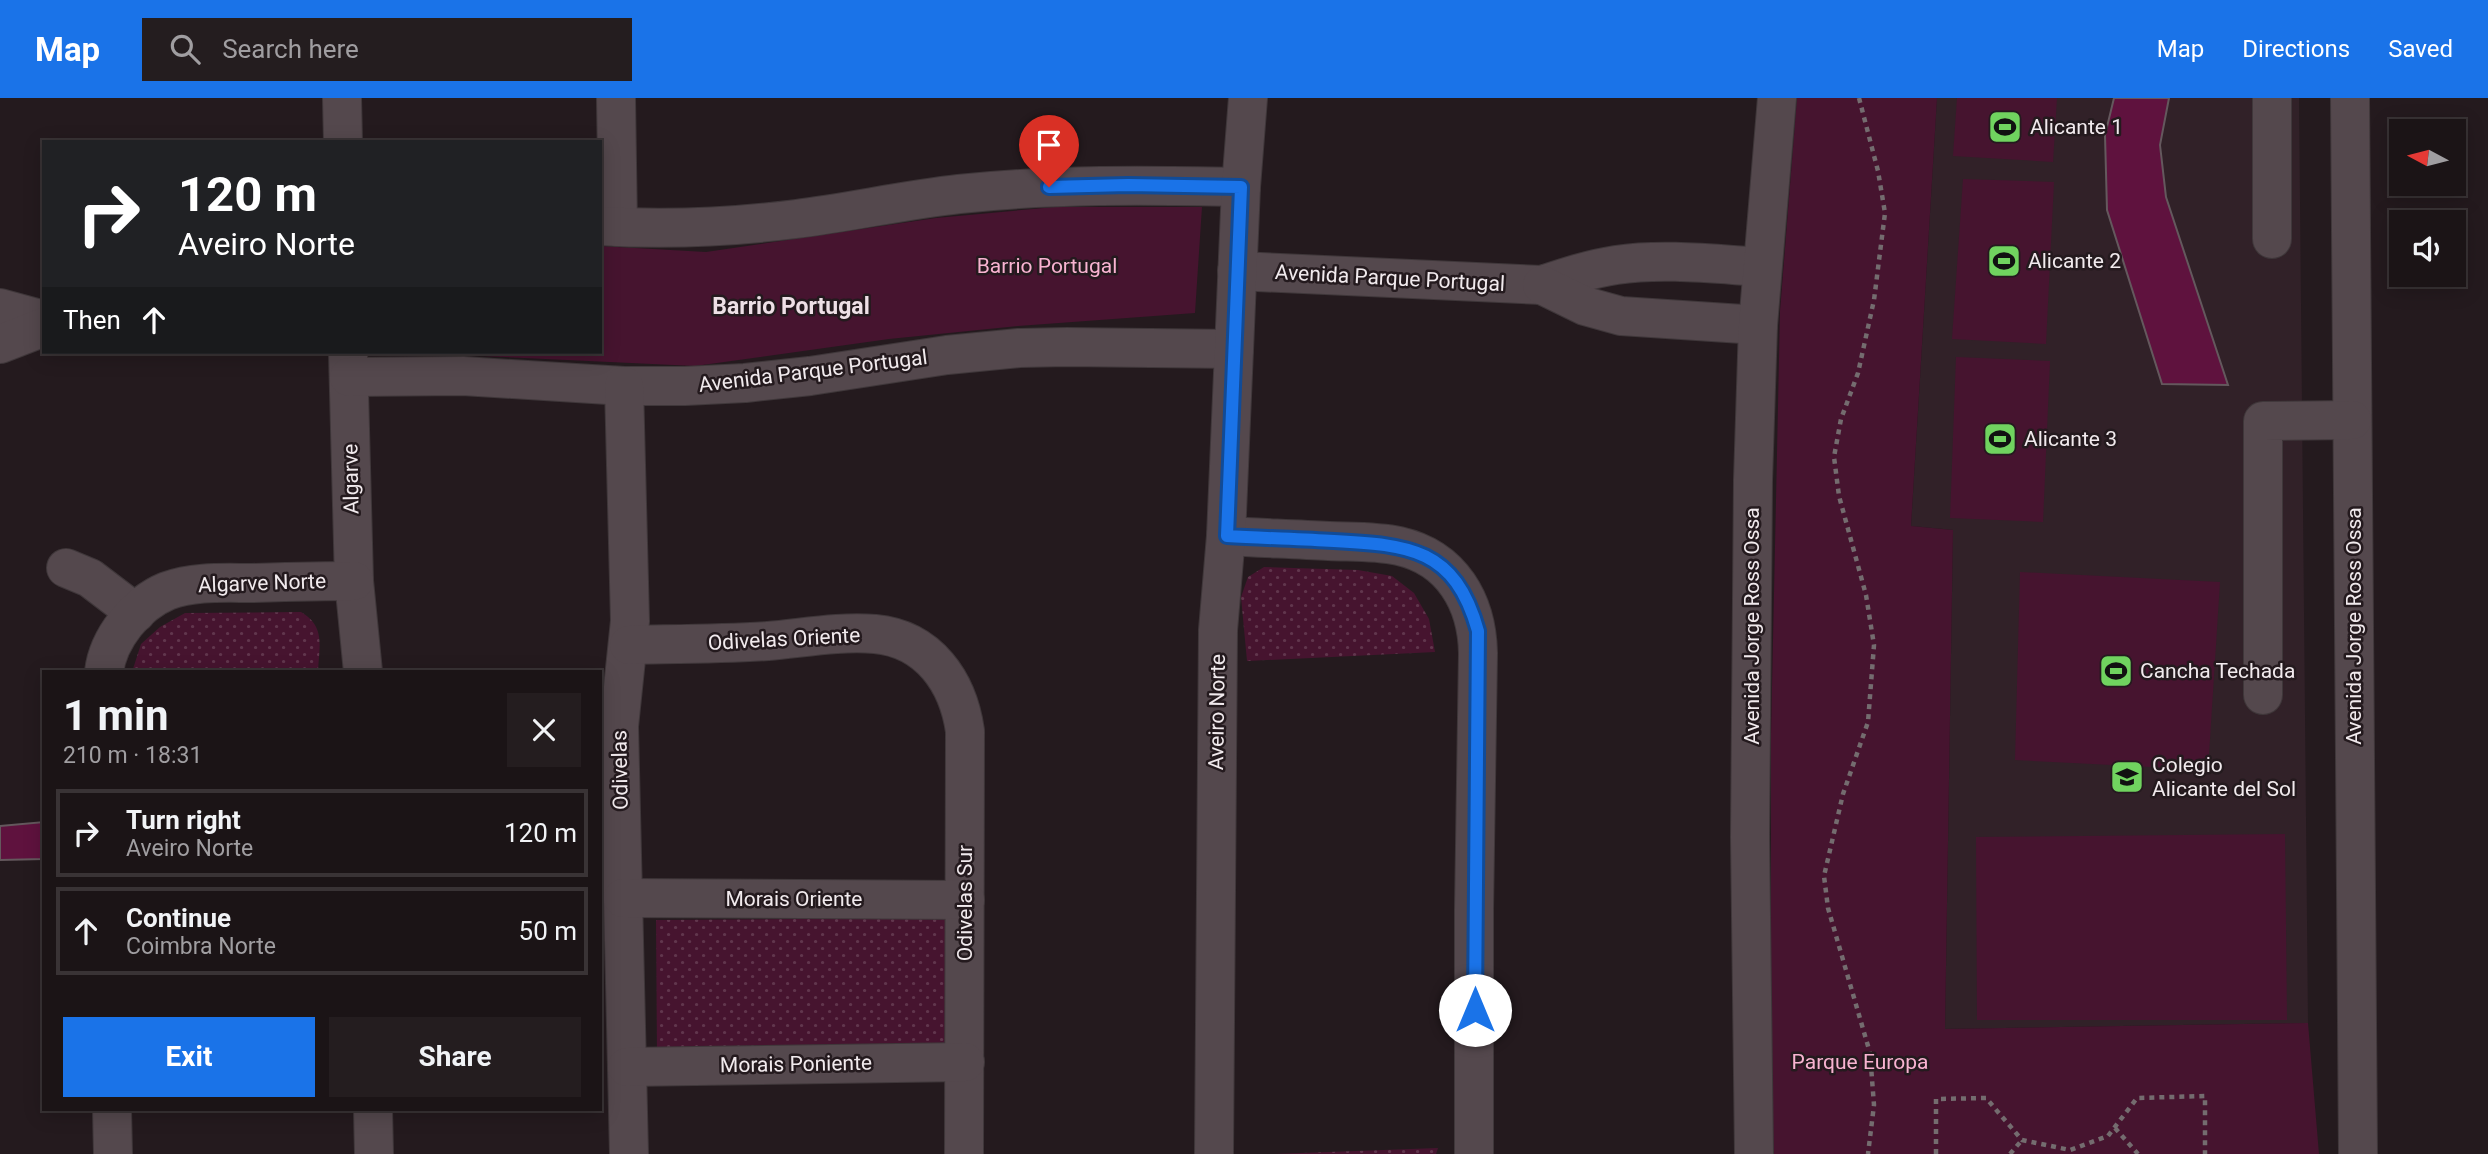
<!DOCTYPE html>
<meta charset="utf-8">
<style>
body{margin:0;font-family:Roboto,sans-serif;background:#241d1f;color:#f1f3f6;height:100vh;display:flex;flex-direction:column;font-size:26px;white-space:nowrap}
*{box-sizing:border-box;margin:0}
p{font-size:23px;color:#a09ea1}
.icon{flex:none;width:38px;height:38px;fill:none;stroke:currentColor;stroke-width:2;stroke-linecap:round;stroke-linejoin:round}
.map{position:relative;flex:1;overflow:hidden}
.details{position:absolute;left:42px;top:572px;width:560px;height:441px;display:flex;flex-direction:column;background:#1b1416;border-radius:0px;box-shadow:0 4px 18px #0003,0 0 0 2px #393335}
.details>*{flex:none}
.hud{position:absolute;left:42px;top:42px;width:560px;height:214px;border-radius:0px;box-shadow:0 4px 18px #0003,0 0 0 2px #393335;background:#202124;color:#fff;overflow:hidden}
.needle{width:46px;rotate:277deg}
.buttons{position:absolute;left:2389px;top:21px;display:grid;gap:14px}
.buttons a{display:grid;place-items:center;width:77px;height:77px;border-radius:0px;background:#1b1416;box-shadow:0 4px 18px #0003,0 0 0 2px #393335;font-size:35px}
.pin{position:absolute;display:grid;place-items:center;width:60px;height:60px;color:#fff;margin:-72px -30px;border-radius:50% 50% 50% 0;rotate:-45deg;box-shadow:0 0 7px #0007}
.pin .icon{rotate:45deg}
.me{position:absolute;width:77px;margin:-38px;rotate:0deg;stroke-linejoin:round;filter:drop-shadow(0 0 5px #0008)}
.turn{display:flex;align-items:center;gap:24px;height:147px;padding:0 21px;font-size:32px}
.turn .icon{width:91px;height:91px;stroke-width:2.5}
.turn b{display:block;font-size:49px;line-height:60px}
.then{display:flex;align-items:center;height:66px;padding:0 21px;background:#0003;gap:14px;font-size:26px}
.round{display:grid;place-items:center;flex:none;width:74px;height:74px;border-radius:0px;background:#241d1f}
.summary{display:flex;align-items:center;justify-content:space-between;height:119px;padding:0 21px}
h1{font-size:42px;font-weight:700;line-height:52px}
.cta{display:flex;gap:14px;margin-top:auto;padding:14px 21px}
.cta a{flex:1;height:80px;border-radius:0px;background:#1a73e8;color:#fff;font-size:28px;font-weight:700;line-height:80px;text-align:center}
.cta a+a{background:#241d1f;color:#f1f3f6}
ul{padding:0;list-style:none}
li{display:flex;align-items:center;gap:21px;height:88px;margin:0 14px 10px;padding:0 7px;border:4px solid #393335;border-radius:0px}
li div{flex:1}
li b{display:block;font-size:26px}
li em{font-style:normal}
header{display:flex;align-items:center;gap:42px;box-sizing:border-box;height:98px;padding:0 35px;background:#1a73e8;color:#fff}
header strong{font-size:33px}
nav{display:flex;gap:38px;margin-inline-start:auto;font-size:24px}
.search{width:490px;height:63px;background:#241d1f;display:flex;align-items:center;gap:18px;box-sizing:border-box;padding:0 24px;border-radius:0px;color:#a09ea1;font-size:26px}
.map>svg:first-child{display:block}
</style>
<header>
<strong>Map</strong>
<div class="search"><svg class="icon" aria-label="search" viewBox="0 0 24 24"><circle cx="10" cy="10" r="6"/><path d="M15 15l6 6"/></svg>Search here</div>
<nav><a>Map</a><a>Directions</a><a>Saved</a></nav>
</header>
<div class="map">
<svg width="2488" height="1056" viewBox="0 0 2488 1056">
<defs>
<pattern id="grass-dots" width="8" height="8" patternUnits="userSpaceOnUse" patternTransform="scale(1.75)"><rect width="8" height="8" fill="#46142f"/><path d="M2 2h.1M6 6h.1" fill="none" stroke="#61364d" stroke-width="1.8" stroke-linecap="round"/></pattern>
</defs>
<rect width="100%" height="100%" fill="#241a1e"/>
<path fill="#312128" d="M1937 0H2299L2308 925 1945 931 1953 432 1911 428Z"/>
<g fill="url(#grass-dots)">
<path d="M1264 469 1358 472 1392 478 1414 495 1429 521 1435 554 1247 563 1241 499 1248 479Z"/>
<path d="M301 514C326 529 319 548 318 574H132L141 546 160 529 185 515Z"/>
<path d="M949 820 950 955 657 957 656 822Z"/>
<path d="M1438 1050 1436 1056H1274Z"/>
</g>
<g fill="#46142f">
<path d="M1797 0H1937L1911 428 1953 432 1945 931 2308 925 2319 1056H1771V636L1780 213Z"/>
<path d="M1957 0H2057L2053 64 1953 58Z"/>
<path d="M1963 81 2054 84 2046 246 1952 241Z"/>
<path d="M1055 109H1202L1195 215 1018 228 889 241 695 268 399 254H600V148L706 154 936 120Z"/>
<path d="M1956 259 2050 263 2043 424 1950 420Z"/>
<path d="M2020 474 2220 484 2208 672 2015 662Z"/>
<path d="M2285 736 2287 922H1977L1976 739Z"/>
</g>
<g fill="#5f123e" stroke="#64585d" stroke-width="2">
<path d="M2114 0H2169L2160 47 2166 99 2228 287 2162 286 2107 112 2105 37Z"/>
<path d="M44 724V761L0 762V728Z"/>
</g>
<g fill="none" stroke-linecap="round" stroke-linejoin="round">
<defs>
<g id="minor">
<path d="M342 0 343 44"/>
<path d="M616 0 618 129"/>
<path d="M2350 0 2358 1056"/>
<path d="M600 128C665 132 732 129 796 121 851 114 905 102 959 96 1053 86 1147 87 1241 89"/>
<path d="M2272 141V0"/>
<path d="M1237 173 1542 187C1566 179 1590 171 1616 167 1663 160 1714 166 1762 169"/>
<path d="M1542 187 1585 208 1621 218 1758 227"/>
<path d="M0 210 44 222"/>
<path d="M0 246 44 229"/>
<path d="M348 255 354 483 363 574"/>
<path d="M349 279 463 278 624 288H685L745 285 810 278 947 257 1019 250 1067 249 1234 251"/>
<path d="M624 288 630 523 619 628 629 1056"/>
<path d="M1226 438C1261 440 1295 441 1329 443 1352 444 1376 443 1399 448 1452 460 1477 504 1478 555L1474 812V1056"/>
<path d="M66 470 90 480 136 515"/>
<path d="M629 547C675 546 722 546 768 543 803 540 840 533 875 536 929 541 958 584 965 633L964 1056"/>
<path d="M104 574C108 540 136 506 167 493 194 483 224 485 252 485 286 484 320 483 354 483"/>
<path d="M2263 597V323L2352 322"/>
<path d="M623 800 965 802"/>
<path d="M627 969 965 964"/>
<path d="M112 1012 113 1056"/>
<path d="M373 1012 374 1056"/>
<path d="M1214 1056 1218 532 1226 438 1241 89 1248 0"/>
<path d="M1754 1056 1750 739 1753 382 1758 227 1777 0"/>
</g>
</defs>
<use href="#minor" stroke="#3f373a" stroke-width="40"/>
<g stroke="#746c6f" stroke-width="4.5" stroke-dasharray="5 5" stroke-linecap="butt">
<path d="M1859 0 1878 73 1885 115 1874 202 1858 275 1841 321 1834 359 1839 398 1866 497 1874 547 1868 624 1843 696 1824 778 1828 810 1870 955 1874 1007 1868 1056"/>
<path d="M2115 1030 2138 1056"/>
<path d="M1936 1056V1001L1986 1000 2022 1042 2070 1052 2108 1038 2137 1000 2205 998V1056"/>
<path d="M2010 1056 2022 1042"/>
</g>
<use href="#minor" stroke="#54484d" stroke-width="38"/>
</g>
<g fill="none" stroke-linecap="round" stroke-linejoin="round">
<defs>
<path id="route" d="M1049 89 1128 87 1241 89 1227 438C1262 440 1298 441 1334 443 1409 447 1455 450 1478 533L1475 912"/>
</defs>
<use href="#route" stroke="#114b97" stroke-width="18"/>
<use href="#route" stroke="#1a73e8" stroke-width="12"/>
</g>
<defs>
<symbol id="stadium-square" viewBox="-11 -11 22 22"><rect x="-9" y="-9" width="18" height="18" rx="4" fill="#70d35f" stroke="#241a1e"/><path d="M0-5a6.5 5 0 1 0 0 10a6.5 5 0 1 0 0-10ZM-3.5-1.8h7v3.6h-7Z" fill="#111"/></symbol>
<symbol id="school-square" viewBox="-11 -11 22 22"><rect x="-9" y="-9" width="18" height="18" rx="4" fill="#70d35f" stroke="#241a1e"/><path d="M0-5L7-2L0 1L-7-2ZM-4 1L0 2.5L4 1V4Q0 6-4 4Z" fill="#111"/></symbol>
</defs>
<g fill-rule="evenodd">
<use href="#stadium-square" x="1986" y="10" width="38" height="38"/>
<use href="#stadium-square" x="1985" y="144" width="38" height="38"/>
<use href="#stadium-square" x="1981" y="322" width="38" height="38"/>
<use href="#stadium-square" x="2097" y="554" width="38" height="38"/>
<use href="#school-square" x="2108" y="660" width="38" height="38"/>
</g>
<g text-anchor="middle" stroke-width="5" stroke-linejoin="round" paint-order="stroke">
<g font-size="21" fill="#f1eaed" stroke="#241a1e" text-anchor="start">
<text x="2030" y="36">Alicante 1</text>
<text x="2028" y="170">Alicante 2</text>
<text x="2024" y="348">Alicante 3</text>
<text x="2140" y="580">Cancha Techada</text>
<text x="2152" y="674">Colegio<tspan x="2152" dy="24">Alicante del Sol</tspan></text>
</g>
<g font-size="21" fill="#f8b3d1" stroke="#241a1e">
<text x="1047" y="175">Barrio Portugal</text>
<text x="1860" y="971">Parque Europa</text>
</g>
<g font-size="21" fill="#f1eaed" stroke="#241a1e">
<text transform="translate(1390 180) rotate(3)" y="7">Avenida Parque Portugal</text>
<text transform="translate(813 273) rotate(-7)" y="7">Avenida Parque Portugal</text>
<text transform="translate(351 381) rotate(-91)" y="7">Algarve</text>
<text transform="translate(262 485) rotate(-2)" y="7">Algarve Norte</text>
<text transform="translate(1752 528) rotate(-90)" y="7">Avenida Jorge Ross Ossa</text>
<text transform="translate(2354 528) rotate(-90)" y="7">Avenida Jorge Ross Ossa</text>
<text transform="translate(784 541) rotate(-3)" y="7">Odivelas Oriente</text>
<text transform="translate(1217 614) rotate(-89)" y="7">Aveiro Norte</text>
<text transform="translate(620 672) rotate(-91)" y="7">Odivelas</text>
<text x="794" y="808">Morais Oriente</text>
<text transform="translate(965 805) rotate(-90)" y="7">Odivelas Sur</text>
<text transform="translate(796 966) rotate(-1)" y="7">Morais Poniente</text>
</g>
<g font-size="23" font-weight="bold" fill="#eee0e6" stroke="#241a1e">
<text x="791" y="216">Barrio Portugal</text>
</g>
</g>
</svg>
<div class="buttons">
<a><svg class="needle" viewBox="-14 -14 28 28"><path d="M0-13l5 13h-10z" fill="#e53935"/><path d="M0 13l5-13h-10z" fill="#a09ea1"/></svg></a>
<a><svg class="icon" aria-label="sound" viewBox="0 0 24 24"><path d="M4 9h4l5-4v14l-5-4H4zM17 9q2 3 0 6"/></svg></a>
</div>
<div class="pin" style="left:1049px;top:89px;background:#d93025"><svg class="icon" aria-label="arrive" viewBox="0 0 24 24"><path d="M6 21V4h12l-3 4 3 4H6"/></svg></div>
<svg class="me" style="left:1475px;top:912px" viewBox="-20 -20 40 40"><circle r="19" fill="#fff"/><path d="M0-13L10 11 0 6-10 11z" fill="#1a73e8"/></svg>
<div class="hud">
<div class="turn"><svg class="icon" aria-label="right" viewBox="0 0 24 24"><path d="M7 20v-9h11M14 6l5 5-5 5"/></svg><div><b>120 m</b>Aveiro Norte</div></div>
<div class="then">Then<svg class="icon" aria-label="ahead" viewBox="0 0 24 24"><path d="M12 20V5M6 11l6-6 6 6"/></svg></div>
</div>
<section class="details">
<div class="summary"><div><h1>1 min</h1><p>210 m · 18:31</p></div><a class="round"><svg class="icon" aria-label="close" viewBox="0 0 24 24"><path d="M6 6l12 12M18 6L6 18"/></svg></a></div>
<ul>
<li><svg class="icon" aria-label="right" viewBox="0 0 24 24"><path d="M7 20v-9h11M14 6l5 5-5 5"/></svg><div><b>Turn right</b><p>Aveiro Norte</p></div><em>120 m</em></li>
<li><svg class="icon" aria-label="ahead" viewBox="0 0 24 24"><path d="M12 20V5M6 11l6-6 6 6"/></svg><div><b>Continue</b><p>Coimbra Norte</p></div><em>50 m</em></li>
</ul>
<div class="cta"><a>Exit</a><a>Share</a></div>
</section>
</div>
